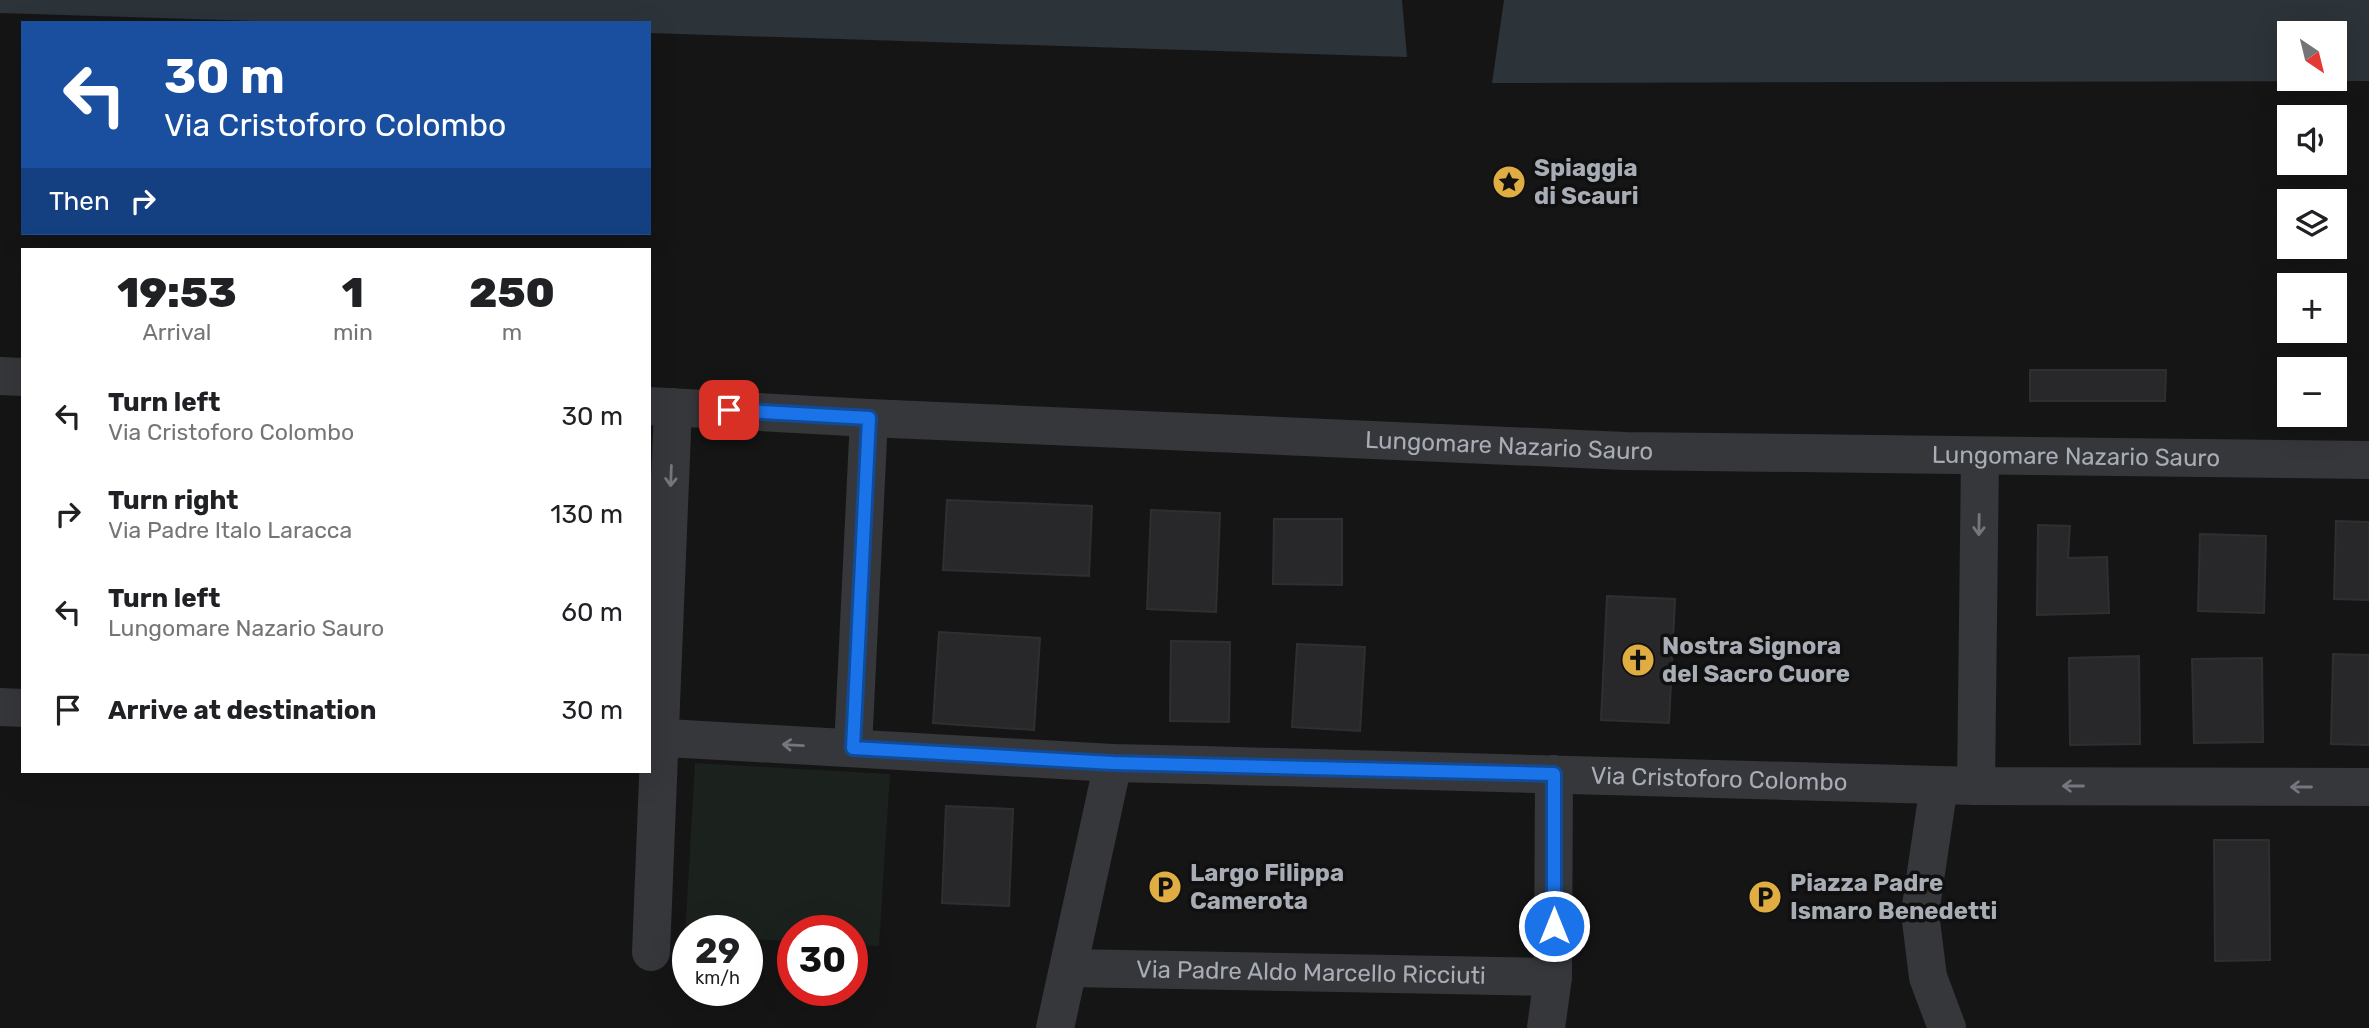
<!DOCTYPE html>
<meta charset="utf-8">
<style>
body{margin:0;font-family:Rubik,sans-serif;background:#f6f6f6;color:#202124;height:100vh;display:flex;flex-direction:column;font-size:26px;white-space:nowrap}
*{box-sizing:border-box;margin:0}
p{font-size:23px;color:#757577}
.icon{flex:none;width:38px;height:38px;fill:none;stroke:currentColor;stroke-width:2;stroke-linecap:round;stroke-linejoin:round}
.map{position:relative;flex:1;overflow:hidden}
.side{position:absolute;left:21px;top:248px;width:630px;height:525px;display:flex;flex-direction:column;background:#fff;border-radius:0px;box-shadow:0 7px 28px #0002}
.side>*{flex:none}
.banner{position:absolute;left:21px;top:21px;width:630px;height:214px;border-radius:0px;box-shadow:0 7px 28px #0002;background:#1a4fa0;color:#fff;overflow:hidden}
.needle{width:46px;rotate:145deg}
.tools{position:absolute;left:2277px;top:21px;display:grid;gap:14px}
.tools a{display:grid;place-items:center;width:70px;height:70px;border-radius:0px;background:#fff;box-shadow:0 7px 28px #0002;font-size:35px}
.speed{position:absolute;left:672px;top:915px;display:flex;gap:14px;font-size:35px;font-weight:700;text-align:center}
.speed>*{display:grid;place-content:center;width:91px;height:91px;border-radius:50%;background:#fff;box-shadow:0 7px 28px #0002;line-height:1}
.speed small{font-size:18px;font-weight:400}
.speed .limit{border:10px solid #d22;background:#fff;color:#111}
.pin{position:absolute;display:grid;place-items:center;width:60px;height:60px;color:#fff;margin:-30px;border-radius:14px;box-shadow:0 4px 10px #0006}
.me{position:absolute;width:77px;margin:-38px;rotate:0deg;stroke-linejoin:round;filter:drop-shadow(0 0 5px #0008)}
.turn{display:flex;align-items:center;gap:24px;height:147px;padding:0 28px;font-size:32px}
.turn .icon{width:91px;height:91px;stroke-width:2.5}
.turn b{display:block;font-size:49px;line-height:60px}
.then{display:flex;align-items:center;height:66px;padding:0 28px;background:#0003;gap:14px;font-size:26px}
.eta{display:flex;justify-content:space-evenly;align-items:center;height:119px;text-align:center}
.eta b{font-size:42px;font-weight:800;line-height:49px}
ul{padding:0;list-style:none}
li{display:flex;align-items:center;gap:21px;height:98px;padding:0 28px}
li div{flex:1}
li b{display:block;font-size:26px}
li em{font-style:normal}
.map>svg:first-child{display:block}
</style>
<div class="map">
<svg width="2369" height="1028" viewBox="0 0 2369 1028">
<rect width="100%" height="100%" fill="#151516"/>
<path fill="#1b211c" d="M695 763 890 774 879 946 852 945V931H793V941L747 939V931H688V935H685Z"/>
<g fill="#2c3339" fill-rule="evenodd">
<path d="M0 0H1402L1407 57 649 33V23H321L0 13Z"/>
<path d="M1504 0H2369V81L1492 83ZM2289 33H2334V79H2289Z"/>
</g>
<g fill="#28282a" stroke="#2f2f32" stroke-width="2">
<path d="M2030 370H2166L2165 401H2030Z"/>
<path d="M947 500 1092 506 1089 576 943 570Z"/>
<path d="M1151 510 1220 513 1216 612 1147 609Z"/>
<path d="M1274 519H1342V585L1273 584Z"/>
<path d="M2336 521 2369 522V600L2334 599Z"/>
<path d="M2038 525 2070 526 2068 558 2107 557 2109 613 2037 615Z"/>
<path d="M2200 534 2266 536 2264 613 2198 611Z"/>
<path d="M1607 596 1675 599 1669 723 1601 720Z"/>
<path d="M939 632 1040 638 1034 730 933 723Z"/>
<path d="M1171 641 1230 642 1229 722 1170 721Z"/>
<path d="M1297 644 1365 647 1360 731 1292 727Z"/>
<path d="M2333 654 2369 655V745L2331 744Z"/>
<path d="M2139 656 2140 744 2070 745 2069 658Z"/>
<path d="M2262 658 2263 742 2194 743 2192 659Z"/>
<path d="M946 806 1013 809 1009 906 942 903Z"/>
<path d="M2214 840H2269L2270 960 2215 961Z"/>
</g>
<g fill="none" stroke-linecap="round" stroke-linejoin="round">
<g stroke="#36373b" stroke-width="38">
<path d="M0 707 23 708"/>
<path id="s1" d="M649 737 1113 763 1202 765 1976 786 2369 787"/>
<path d="M853 748 869 418"/>
<path d="M1939 785 1920 913 1928 977 1947 1028"/>
<path d="M1976 786 1980 456"/>
<path d="M651 952 673 407"/>
<path id="s2" d="M1069 968 1553 977"/>
<path d="M1055 1028 1113 763"/>
<path d="M1546 1028 1553 977 1554 774"/>
</g>
<g stroke="#36373b" stroke-width="38">
<path d="M0 376 23 377"/>
<path id="s3" d="M649 406 869 418 1625 451 2369 460"/>
</g>
</g>
<defs><path id="oneway-shaft" d="M-6 0H5M1.5-3L5.5 0L1.5 3" fill="none" stroke-width="1.6" stroke-linecap="round" stroke-linejoin="round" transform="scale(1.75)"/></defs>
<g stroke="#75777e">
<use href="#oneway-shaft" transform="translate(671 476) rotate(92)"/>
<use href="#oneway-shaft" transform="translate(1979 525) rotate(91)"/>
<use href="#oneway-shaft" transform="translate(793 745) rotate(-177)"/>
<use href="#oneway-shaft" transform="translate(2073 786) rotate(-180)"/>
<use href="#oneway-shaft" transform="translate(2301 787) rotate(-180)"/>
</g>
<g fill="none" stroke-linecap="round" stroke-linejoin="round">
<defs>
<path id="route" d="M729 410 869 418 853 748 1113 763 1554 774V926"/>
</defs>
<use href="#route" stroke="#114b97" stroke-width="18"/>
<use href="#route" stroke="#1a73e8" stroke-width="12"/>
</g>
<defs>
<symbol id="sight-disc" viewBox="-11 -11 22 22"><circle r="9.5" fill="#e0ad43" stroke="#101011"/><path d="M0-6L1.8-2.2L6-1.7L2.9 1.2L3.7 5.4L0 3.3L-3.7 5.4L-2.9 1.2L-6-1.7L-1.8-2.2Z" fill="#111"/></symbol>
<symbol id="church-disc" viewBox="-11 -11 22 22"><circle r="9.5" fill="#e0ad43" stroke="#101011"/><path d="M-1.2-6h2.4v3.5h3.3v2.4h-3.3V6h-2.4V-.1h-3.3v-2.4h3.3Z" fill="#111"/></symbol>
<symbol id="parking-disc" viewBox="-11 -11 22 22"><circle r="9.5" fill="#e0ad43" stroke="#101011"/><path d="M-3.5-5.5H1a3.5 3.5 0 0 1 0 7H-1V5.5H-3.5ZM-1-3.4V-.6H.8a1.4 1.4 0 0 0 0-2.8Z" fill="#111"/></symbol>
</defs>
<g fill-rule="evenodd">
<use href="#sight-disc" x="1490" y="163" width="38" height="38"/>
<use href="#church-disc" x="1619" y="641" width="38" height="38"/>
<use href="#parking-disc" x="1146" y="868" width="38" height="38"/>
<use href="#parking-disc" x="1746" y="878" width="38" height="38"/>
</g>
<g text-anchor="middle" stroke-width="7" stroke-linejoin="round" paint-order="stroke">
<g font-size="24" font-weight="bold" fill="#a8acb5" stroke="#101011" text-anchor="start">
<text x="1534" y="176">Spiaggia<tspan x="1534" dy="28">di Scauri</tspan></text>
<text x="1662" y="654">Nostra Signora<tspan x="1662" dy="28">del Sacro Cuore</tspan></text>
<text x="1190" y="881">Largo Filippa<tspan x="1190" dy="28">Camerota</tspan></text>
<text x="1790" y="891">Piazza Padre<tspan x="1790" dy="28">Ismaro Benedetti</tspan></text>
</g>
<g font-size="24" fill="#a8acb5" stroke="#101011">
<text dy="8" stroke="none"><textPath href="#s3" startOffset="861">Lungomare Nazario Sauro</textPath></text>
<text dy="8" stroke="none"><textPath href="#s3" startOffset="1428">Lungomare Nazario Sauro</textPath></text>
<text dy="8" stroke="none"><textPath href="#s1" startOffset="1071">Via Cristoforo Colombo</textPath></text>
<text dy="8" stroke="none"><textPath href="#s2" startOffset="242">Via Padre Aldo Marcello Ricciuti</textPath></text>
</g>
</g>
</svg>
<div class="tools">
<a><svg class="needle" viewBox="-14 -14 28 28"><path d="M0-13l5 13h-10z" fill="#e53935"/><path d="M0 13l5-13h-10z" fill="#757577"/></svg></a>
<a><svg class="icon" aria-label="sound" viewBox="0 0 24 24"><path d="M4 9h4l5-4v14l-5-4H4zM17 9q2 3 0 6"/></svg></a>
<a><svg class="icon" aria-label="layers" viewBox="0 0 24 24"><path d="M12 4l9 5-9 5-9-5zM3 14l9 5 9-5"/></svg></a>
<a>+</a>
<a>−</a>
</div>
<div class="speed"><div>29<small>km/h</small></div><div class="limit">30</div></div>
<div class="pin" style="left:729px;top:410px;background:#d93025"><svg class="icon" aria-label="arrive" viewBox="0 0 24 24"><path d="M6 21V4h12l-3 4 3 4H6"/></svg></div>
<svg class="me" style="left:1554px;top:926px" viewBox="-20 -20 40 40"><circle r="17" fill="#1a73e8" stroke="#fff" stroke-width="3"/><path d="M0-11L8 9 0 5-8 9z" fill="#fff"/></svg>
<div class="banner">
<div class="turn"><svg class="icon" aria-label="left" viewBox="0 0 24 24"><path d="M17 20v-9H6M10 6l-5 5 5 5"/></svg><div><b>30 m</b>Via Cristoforo Colombo</div></div>
<div class="then">Then<svg class="icon" aria-label="right" viewBox="0 0 24 24"><path d="M7 20v-9h11M14 6l5 5-5 5"/></svg></div>
</div>
<section class="side">
<div class="eta">
<div><b>19:53</b><p>Arrival</p></div>
<div><b>1</b><p>min</p></div>
<div><b>250</b><p>m</p></div>
</div>
<ul>
<li><svg class="icon" aria-label="left" viewBox="0 0 24 24"><path d="M17 20v-9H6M10 6l-5 5 5 5"/></svg><div><b>Turn left</b><p>Via Cristoforo Colombo</p></div><em>30 m</em></li>
<li><svg class="icon" aria-label="right" viewBox="0 0 24 24"><path d="M7 20v-9h11M14 6l5 5-5 5"/></svg><div><b>Turn right</b><p>Via Padre Italo Laracca</p></div><em>130 m</em></li>
<li><svg class="icon" aria-label="left" viewBox="0 0 24 24"><path d="M17 20v-9H6M10 6l-5 5 5 5"/></svg><div><b>Turn left</b><p>Lungomare Nazario Sauro</p></div><em>60 m</em></li>
<li><svg class="icon" aria-label="arrive" viewBox="0 0 24 24"><path d="M6 21V4h12l-3 4 3 4H6"/></svg><div><b>Arrive at destination</b></div><em>30 m</em></li>
</ul>
</section>
</div>
